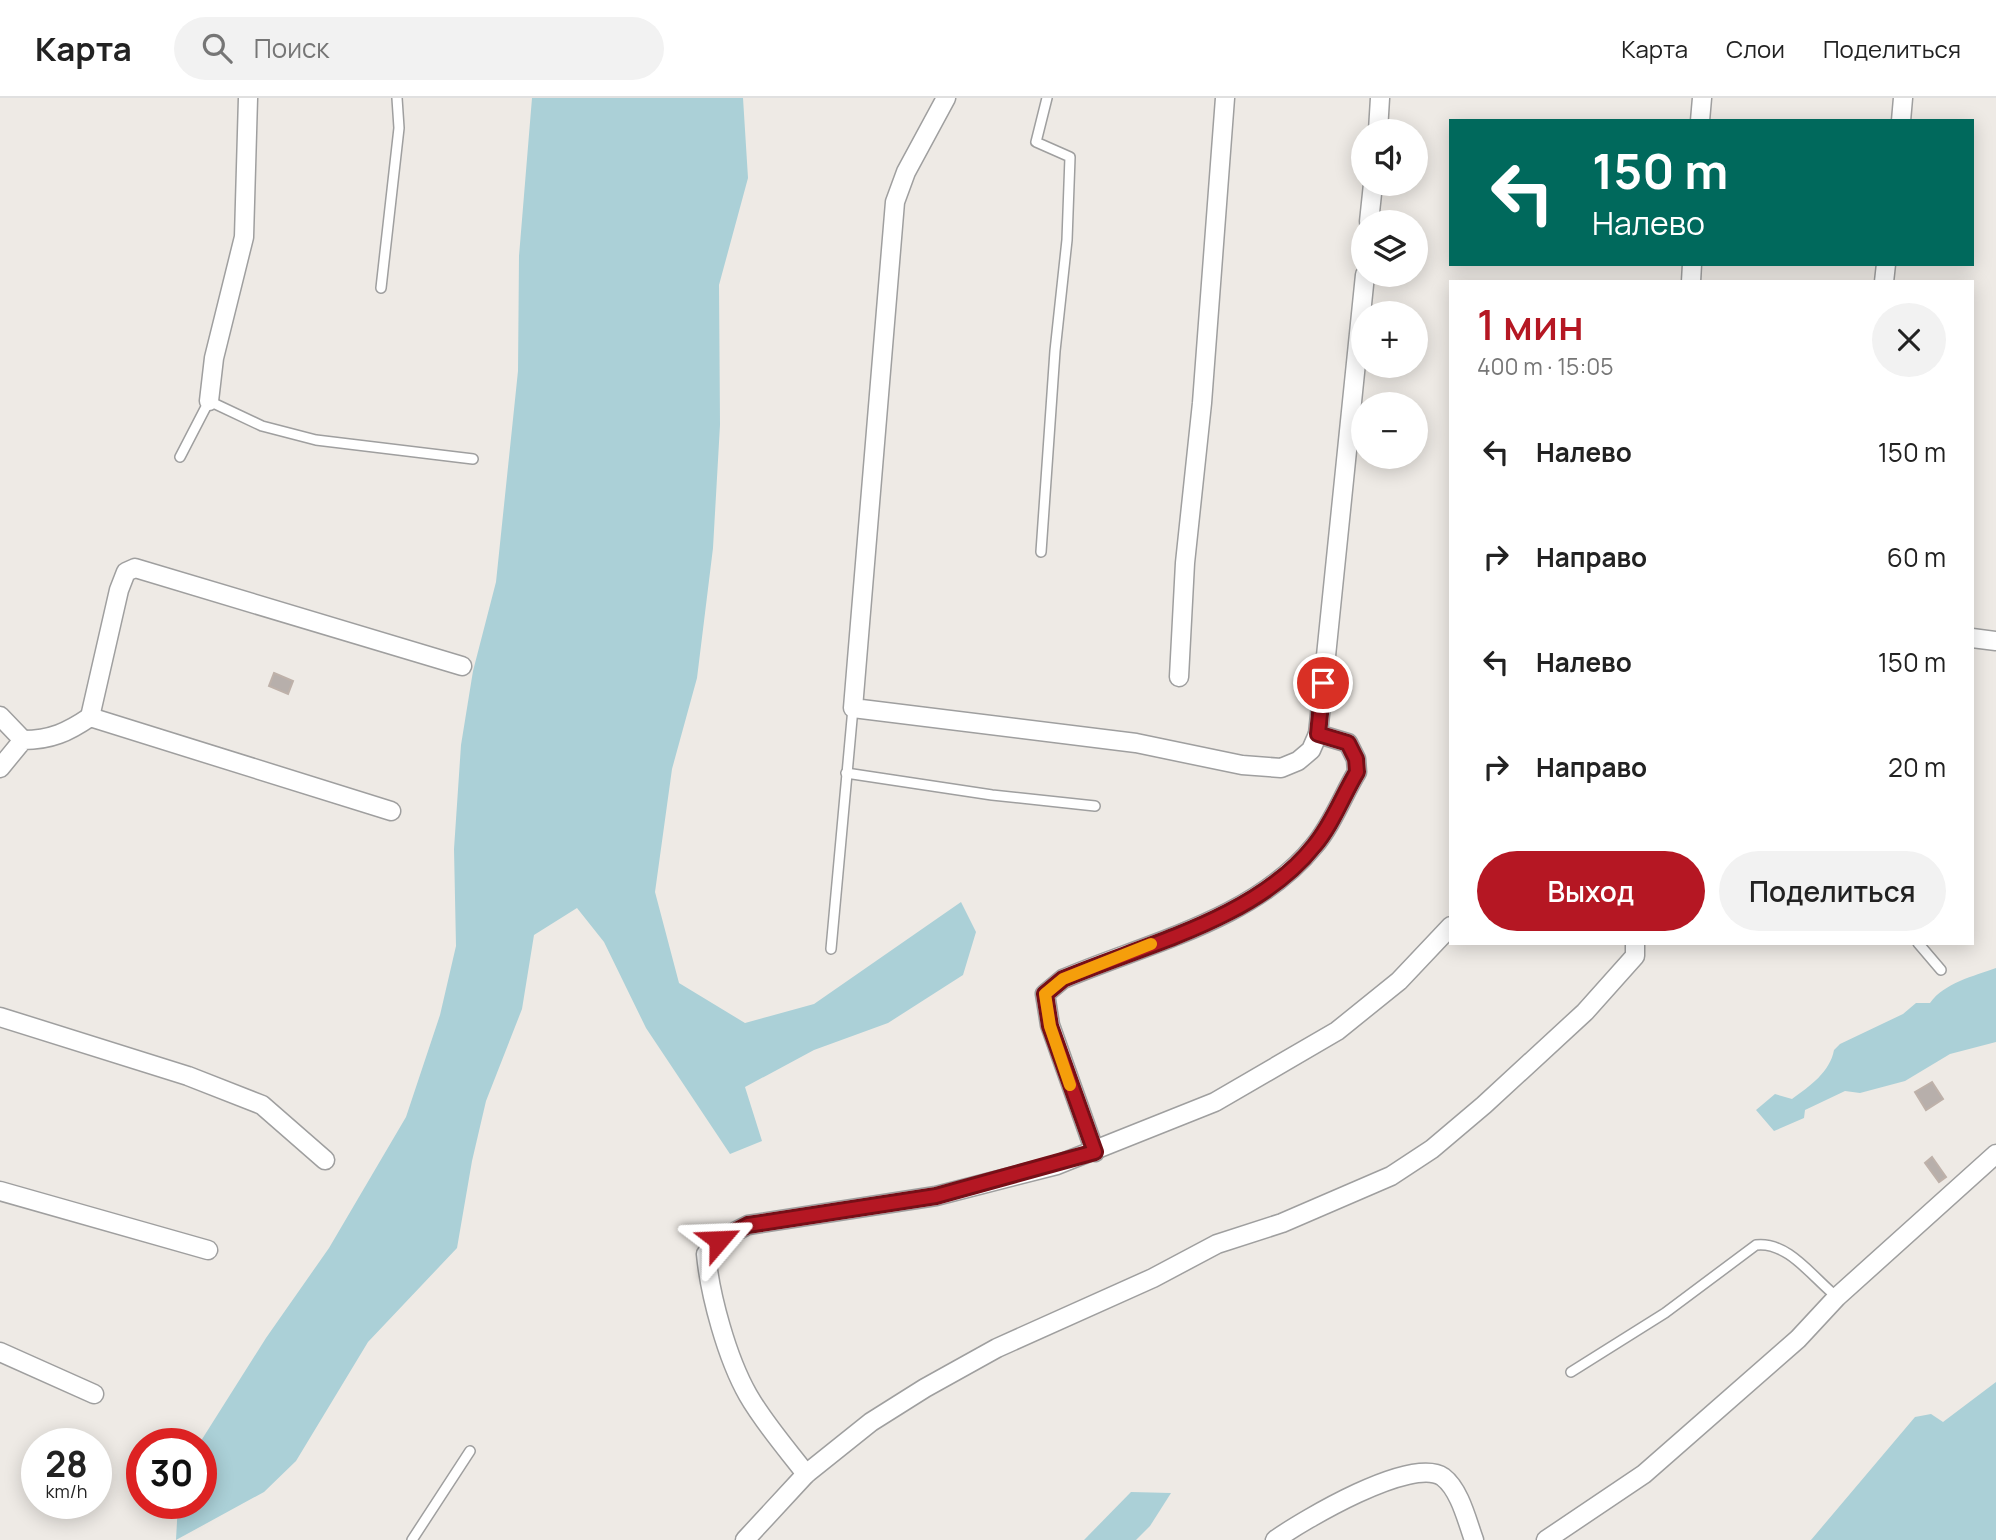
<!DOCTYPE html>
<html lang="ru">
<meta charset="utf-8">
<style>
body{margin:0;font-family:Manrope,sans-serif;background:#f2f2f2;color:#222;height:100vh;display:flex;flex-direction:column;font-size:26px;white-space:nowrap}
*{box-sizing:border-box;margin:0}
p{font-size:23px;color:#767676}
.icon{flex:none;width:38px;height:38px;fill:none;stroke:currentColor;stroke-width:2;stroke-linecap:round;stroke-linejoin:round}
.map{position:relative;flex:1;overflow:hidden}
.side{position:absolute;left:1449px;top:182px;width:525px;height:665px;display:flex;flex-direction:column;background:#fff;border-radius:0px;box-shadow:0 4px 18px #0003}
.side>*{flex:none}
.hud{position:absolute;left:1449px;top:21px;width:525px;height:147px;border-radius:0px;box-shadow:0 4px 18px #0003;background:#00695c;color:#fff;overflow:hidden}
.tools{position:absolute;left:1351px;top:21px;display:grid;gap:14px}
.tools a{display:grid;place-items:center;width:77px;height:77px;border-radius:50%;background:#fff;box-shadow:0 4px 18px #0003;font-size:35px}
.speed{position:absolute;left:21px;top:1330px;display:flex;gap:14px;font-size:35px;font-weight:700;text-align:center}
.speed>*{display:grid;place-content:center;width:91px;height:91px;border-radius:50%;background:#fff;box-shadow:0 4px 18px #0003;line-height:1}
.speed small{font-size:18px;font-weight:400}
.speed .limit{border:10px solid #d22;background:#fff;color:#111}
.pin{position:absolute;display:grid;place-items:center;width:60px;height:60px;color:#fff;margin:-30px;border:4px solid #fff;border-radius:50%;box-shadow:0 2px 7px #0007}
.me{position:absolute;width:77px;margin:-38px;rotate:64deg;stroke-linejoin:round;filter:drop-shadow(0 0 5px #0008)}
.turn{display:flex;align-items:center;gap:24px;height:147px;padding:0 28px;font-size:32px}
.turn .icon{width:91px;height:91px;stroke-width:2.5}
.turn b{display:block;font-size:49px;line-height:60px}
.round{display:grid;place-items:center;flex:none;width:74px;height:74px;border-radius:37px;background:#f2f2f2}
.overview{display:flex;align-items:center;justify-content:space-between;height:119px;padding:0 28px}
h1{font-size:42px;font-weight:600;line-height:52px;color:#b51723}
.button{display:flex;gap:14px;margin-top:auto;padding:14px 28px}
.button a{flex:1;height:80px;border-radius:42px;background:#b51723;color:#fff;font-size:28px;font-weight:600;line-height:80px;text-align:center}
.button a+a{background:#f2f2f2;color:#222}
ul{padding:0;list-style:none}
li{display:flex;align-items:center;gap:21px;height:105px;padding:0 28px}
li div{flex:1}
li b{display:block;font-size:26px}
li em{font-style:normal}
header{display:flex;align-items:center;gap:42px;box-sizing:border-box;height:98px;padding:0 35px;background:#fff;border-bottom:2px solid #e0e0e0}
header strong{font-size:33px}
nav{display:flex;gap:38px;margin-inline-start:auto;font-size:24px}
.search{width:490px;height:63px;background:#f2f2f2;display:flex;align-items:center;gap:18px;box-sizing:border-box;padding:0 24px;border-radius:38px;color:#767676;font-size:26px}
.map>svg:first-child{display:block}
</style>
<header>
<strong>Карта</strong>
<div class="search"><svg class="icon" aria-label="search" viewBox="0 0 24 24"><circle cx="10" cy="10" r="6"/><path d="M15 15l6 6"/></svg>Поиск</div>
<nav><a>Карта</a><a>Слои</a><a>Поделиться</a></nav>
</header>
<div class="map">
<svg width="1996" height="1442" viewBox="0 0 1996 1442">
<rect width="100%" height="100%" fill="#eeeae5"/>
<g fill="#abd0d7">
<path d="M532 0H743L748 80 719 187 720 327 713 450 697 580 672 671 655 794 679 885 745 925 814 906 961 804 976 834 963 877 888 925 814 952 745 989 762 1043 730 1056 646 930 604 844 577 810 534 837 522 911 486 1003 472 1063 457 1150 368 1244 296 1363 264 1394 176 1442 178 1405H201V1346H199L266 1240 329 1150 406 1019 440 917 456 848 454 751 461 647 473 573 496 484 518 273 519 158Z"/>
<path d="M1996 870V944L1950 956 1905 983 1860 995 1845 993 1805 1012 1804 1020 1774 1033 1756 1012 1775 996 1792 1001C1810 988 1830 974 1834 952L1840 946 1903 916 1916 905H1930C1944 885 1974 878 1996 870Z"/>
<path d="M1996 1284V1442H1811L1915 1319 1931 1316 1943 1324Z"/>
<path d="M1131 1394 1171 1395 1150 1428 1136 1442H1084Z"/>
</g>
<g fill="#b7afab" stroke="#beb1a9" stroke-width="2">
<path d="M274 575 293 583 288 596 269 588Z"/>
<path d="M1932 984 1943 1001 1926 1012 1915 994Z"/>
<path d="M1932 1059 1946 1079 1939 1084 1925 1065Z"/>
</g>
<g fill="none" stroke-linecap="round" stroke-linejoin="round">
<defs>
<g id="lane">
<path d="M381 190 399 30 397 0"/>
<path d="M180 359 209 303 262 328 316 342 473 361"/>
<path d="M1041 454 1055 253 1067 142 1070 59 1036 44 1047 0"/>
<path d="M846 675 992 697 1095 708"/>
<path d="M1918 845 1941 872"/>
<path d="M831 851 853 610"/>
<path d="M1571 1274 1665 1215 1756 1147C1788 1143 1813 1180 1837 1199"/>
<path d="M412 1442 470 1353"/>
</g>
<g id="street">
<path d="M946 0 906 74 895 104 853 610 1136 645 1242 667 1281 670 1298 663 1311 652 1318 636"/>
<path d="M1700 23 1702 0"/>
<path d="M1901 23 1903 0"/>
<path d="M1378 33 1380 0"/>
<path d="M1369 124 1373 86"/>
<path d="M1691 184 1692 166"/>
<path d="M1884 184 1886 166"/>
<path d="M209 303 214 260 244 139 248 0"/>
<path d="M1972 540 1996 543"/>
<path d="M1179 579 1185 465 1202 305 1225 0"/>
<path d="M0 618 23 642"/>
<path d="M90 619 119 492 126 474 135 470 462 568"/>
<path d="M0 670 23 642C51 642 68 634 90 619L391 713"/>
<path d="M0 919 188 978 262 1007 325 1062"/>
<path d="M1095 1054 1050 927 1045 896 1063 881C1147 845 1254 822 1314 748 1332 727 1343 697 1357 674L1356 661 1348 645 1318 636 1365 177"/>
<path d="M0 1093 208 1152"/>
<path d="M0 1254 94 1296"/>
<path d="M806 1376C786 1350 764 1325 748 1297 727 1260 710 1198 706 1156L719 1142 748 1127 936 1098 1057 1067 1215 1004 1337 933 1399 883 1451 828"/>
<path d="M745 1442 806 1376 871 1324 925 1290 997 1250 1153 1180 1217 1146 1282 1125 1391 1078 1432 1051 1484 1007 1585 914 1635 858V845"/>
<path d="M1275 1442C1302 1423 1412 1357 1443 1379 1460 1392 1467 1423 1474 1442"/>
<path d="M1546 1442 1644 1376 1798 1241 1837 1199 1996 1056"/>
</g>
</defs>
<use href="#lane" stroke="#9f9f9f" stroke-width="12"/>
<use href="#street" stroke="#9f9f9f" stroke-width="21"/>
<use href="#lane" stroke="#fff" stroke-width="9"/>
<use href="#street" stroke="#fff" stroke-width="18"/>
</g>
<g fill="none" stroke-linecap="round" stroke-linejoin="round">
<defs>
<path id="route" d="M719 1142 748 1127 936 1098 1095 1054 1050 928 1045 896 1063 881C1146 846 1256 821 1314 748 1332 727 1343 697 1357 674L1356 661 1348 645 1318 636 1323 585"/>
</defs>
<use href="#route" stroke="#760f17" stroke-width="18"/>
<use href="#route" stroke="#b51723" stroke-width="12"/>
<path stroke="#f59e0b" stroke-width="12" d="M1070 987 1050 928 1045 896 1063 881 1151 846"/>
</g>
</svg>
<div class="tools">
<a><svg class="icon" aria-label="sound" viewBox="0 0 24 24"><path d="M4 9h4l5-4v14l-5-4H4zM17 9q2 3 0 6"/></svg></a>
<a><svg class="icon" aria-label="layers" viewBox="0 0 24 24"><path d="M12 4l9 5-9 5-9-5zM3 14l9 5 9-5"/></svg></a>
<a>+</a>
<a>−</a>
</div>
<div class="speed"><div>28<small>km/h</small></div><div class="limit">30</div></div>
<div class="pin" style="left:1323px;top:585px;background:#d93025"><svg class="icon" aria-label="arrive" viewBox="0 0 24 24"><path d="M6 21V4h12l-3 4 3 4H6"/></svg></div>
<svg class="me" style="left:719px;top:1142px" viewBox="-20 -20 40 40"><path d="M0-17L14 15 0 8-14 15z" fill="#b51723" stroke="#fff" stroke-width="4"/></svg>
<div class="hud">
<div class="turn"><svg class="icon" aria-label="left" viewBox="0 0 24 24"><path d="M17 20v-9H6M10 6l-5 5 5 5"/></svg><div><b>150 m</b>Налево</div></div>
</div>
<section class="side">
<div class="overview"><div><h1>1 мин</h1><p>400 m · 15:05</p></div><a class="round"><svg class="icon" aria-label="close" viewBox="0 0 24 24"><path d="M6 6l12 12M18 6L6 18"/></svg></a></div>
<ul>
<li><svg class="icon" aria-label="left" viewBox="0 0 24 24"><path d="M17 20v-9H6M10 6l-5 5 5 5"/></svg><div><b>Налево</b></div><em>150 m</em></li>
<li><svg class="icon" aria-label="right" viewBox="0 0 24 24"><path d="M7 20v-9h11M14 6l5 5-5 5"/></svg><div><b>Направо</b></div><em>60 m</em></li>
<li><svg class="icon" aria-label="left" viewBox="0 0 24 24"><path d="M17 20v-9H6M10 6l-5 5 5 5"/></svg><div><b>Налево</b></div><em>150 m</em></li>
<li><svg class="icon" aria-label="right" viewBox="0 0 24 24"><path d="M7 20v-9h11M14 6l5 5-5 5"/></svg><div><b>Направо</b></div><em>20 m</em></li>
</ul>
<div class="button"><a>Выход</a><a>Поделиться</a></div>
</section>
</div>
